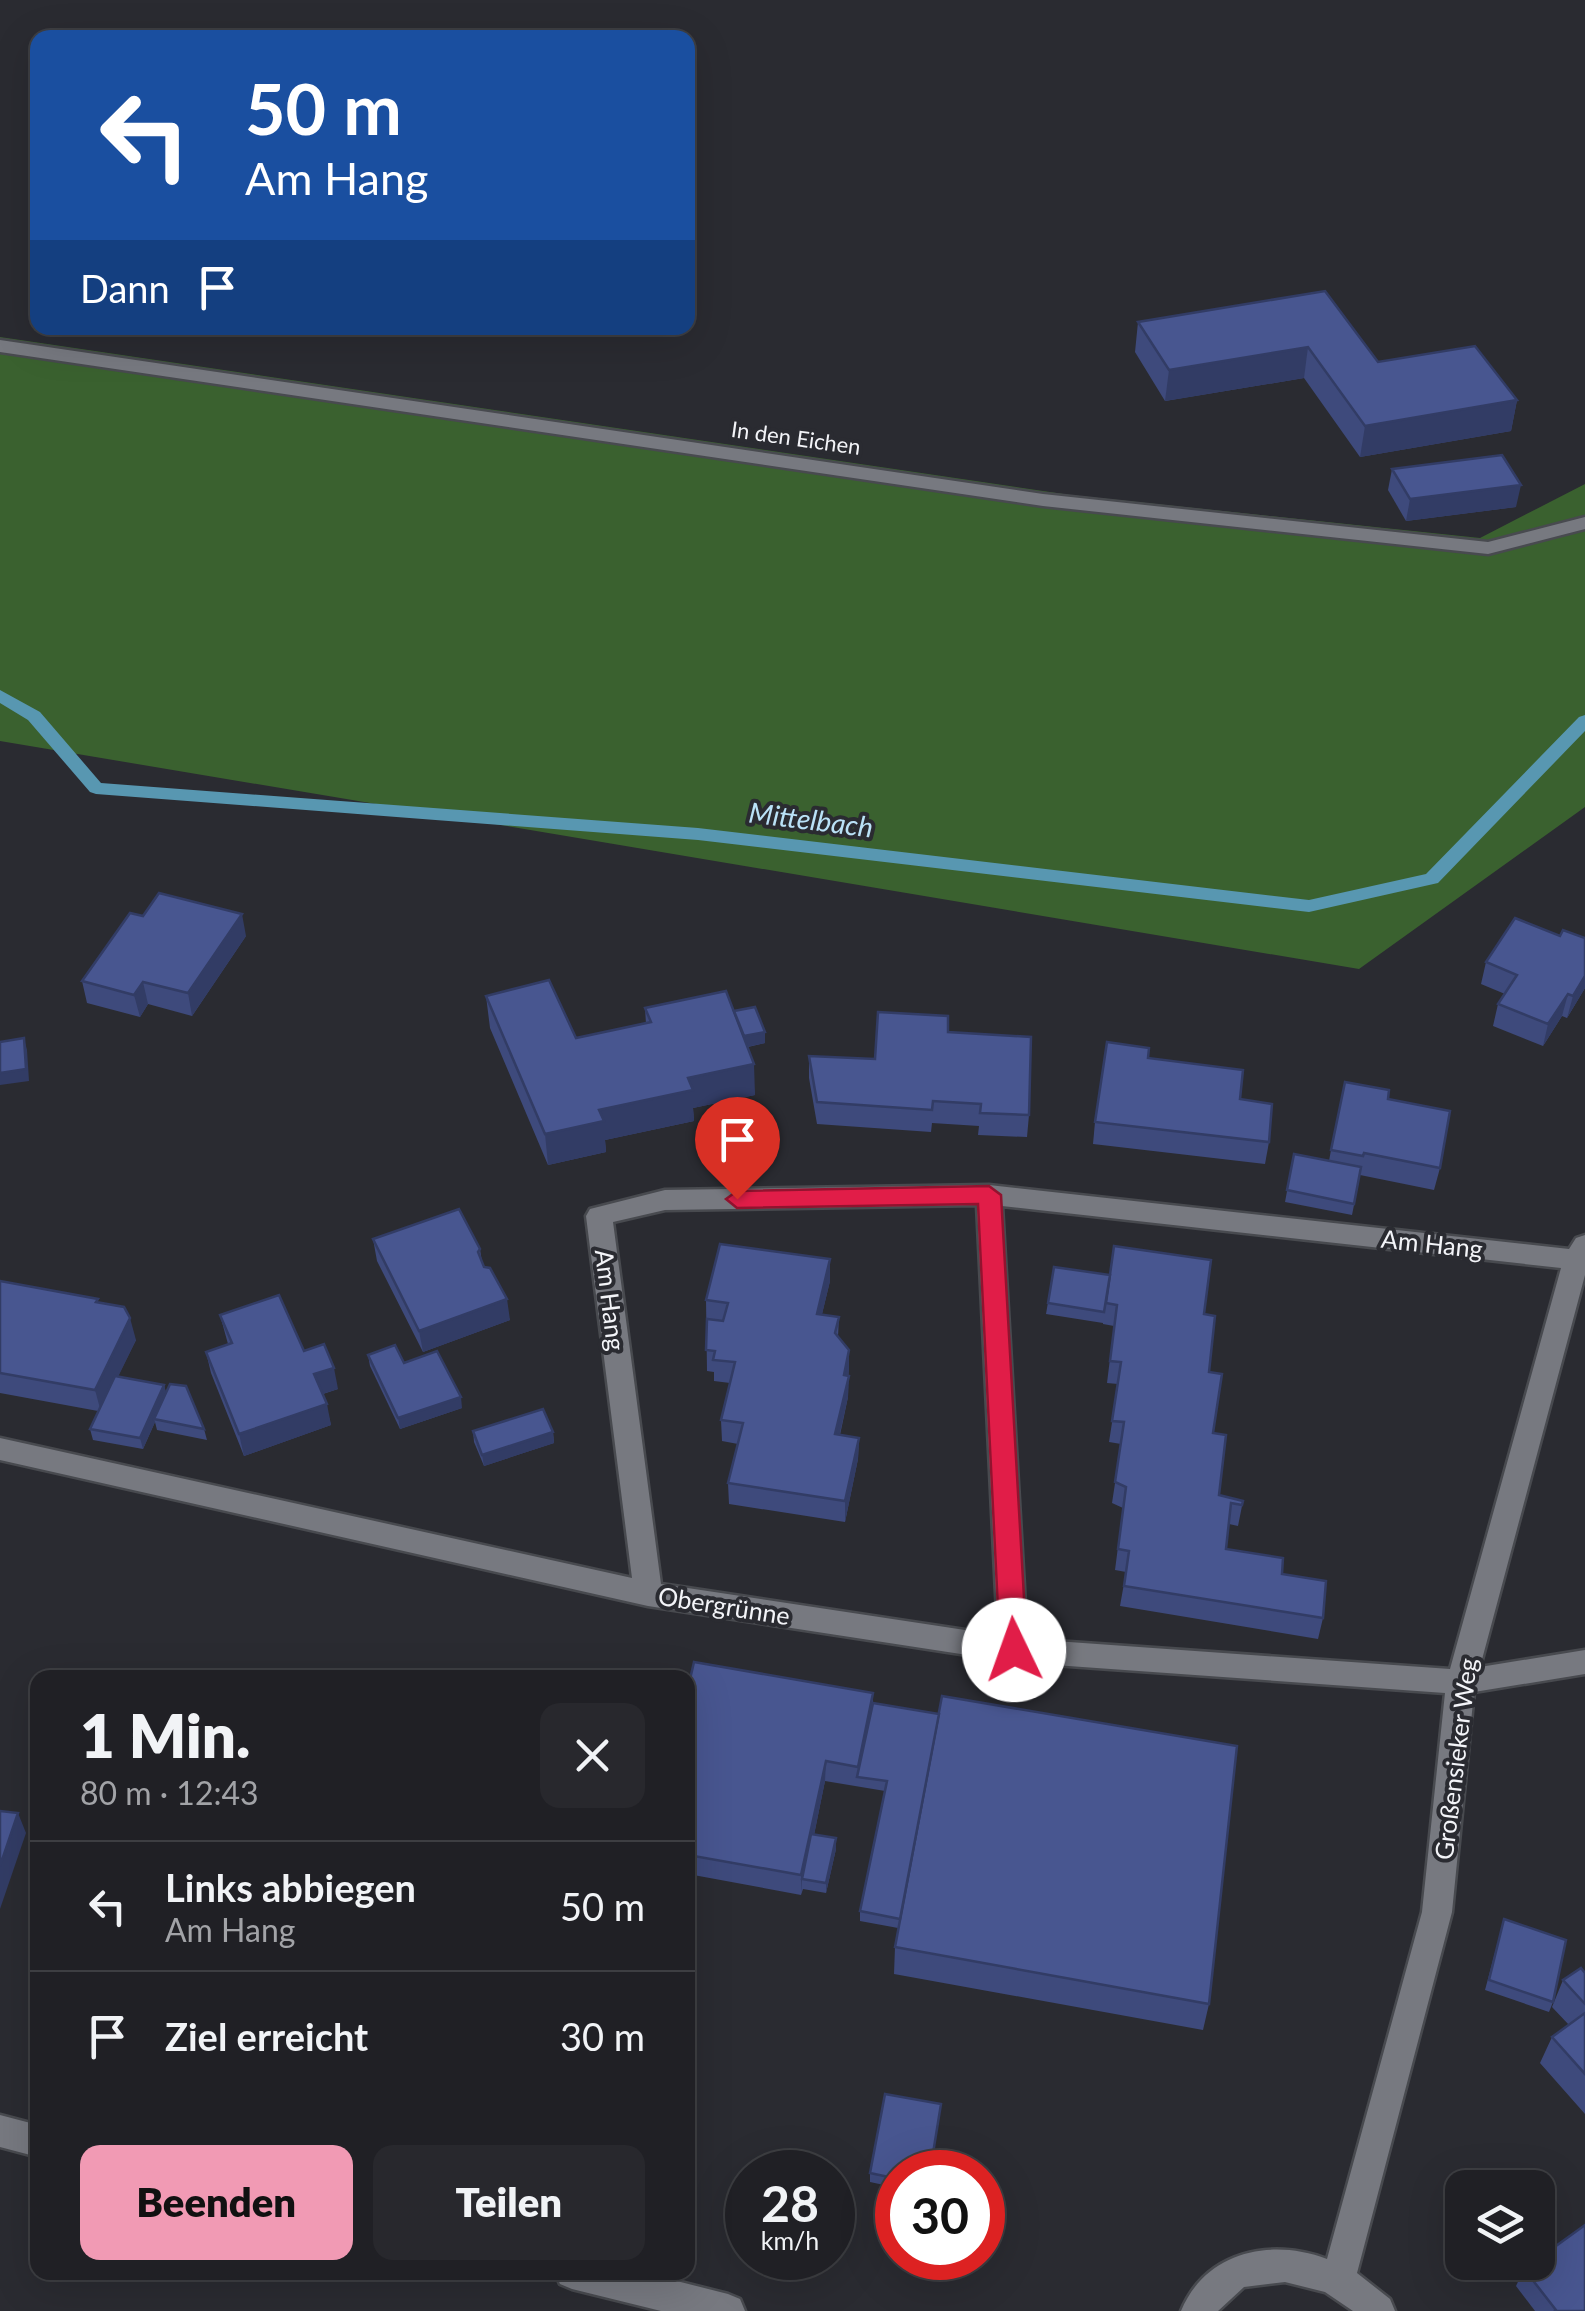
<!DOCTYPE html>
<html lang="de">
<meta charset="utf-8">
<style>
body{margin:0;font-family:Lato,sans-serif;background:#28282d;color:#f1f3f6;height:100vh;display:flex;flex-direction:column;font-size:38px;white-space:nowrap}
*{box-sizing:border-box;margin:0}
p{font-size:32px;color:#a2a3a7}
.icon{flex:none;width:55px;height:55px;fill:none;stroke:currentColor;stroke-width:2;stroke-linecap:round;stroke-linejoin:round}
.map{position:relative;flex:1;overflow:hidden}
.panel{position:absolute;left:30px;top:1670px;width:665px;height:610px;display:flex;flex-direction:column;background:#202025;border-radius:20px;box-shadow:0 10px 40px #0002,0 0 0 2px #3d3e42}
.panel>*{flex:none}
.guide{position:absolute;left:30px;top:30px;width:665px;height:305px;border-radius:20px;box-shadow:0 10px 40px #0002,0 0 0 2px #3d3e42;background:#1a4fa0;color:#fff;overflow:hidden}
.tools{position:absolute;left:1445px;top:2170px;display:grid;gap:20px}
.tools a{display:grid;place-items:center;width:110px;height:110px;border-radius:20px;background:#202025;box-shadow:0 10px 40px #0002,0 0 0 2px #3d3e42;font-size:50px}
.speed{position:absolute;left:725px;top:2150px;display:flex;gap:20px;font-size:50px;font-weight:700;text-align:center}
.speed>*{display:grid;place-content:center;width:130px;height:130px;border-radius:50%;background:#202025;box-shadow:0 10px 40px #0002,0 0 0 2px #3d3e42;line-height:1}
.speed small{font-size:25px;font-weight:400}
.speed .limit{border:15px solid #d22;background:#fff;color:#111}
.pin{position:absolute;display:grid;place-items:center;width:85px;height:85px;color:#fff;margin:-102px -42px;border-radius:50% 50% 50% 0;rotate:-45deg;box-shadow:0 0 10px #0007}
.pin .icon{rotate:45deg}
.me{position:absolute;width:110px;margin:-55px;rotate:357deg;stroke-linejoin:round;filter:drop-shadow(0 0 8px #0008)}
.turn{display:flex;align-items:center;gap:35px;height:210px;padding:0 50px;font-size:45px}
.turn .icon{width:130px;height:130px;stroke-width:2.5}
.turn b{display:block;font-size:70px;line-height:85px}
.then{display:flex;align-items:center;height:95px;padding:0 50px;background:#0003;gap:20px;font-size:38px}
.round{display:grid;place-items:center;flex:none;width:105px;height:105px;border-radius:20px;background:#28282d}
.overview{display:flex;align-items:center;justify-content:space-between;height:170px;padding:0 50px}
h1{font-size:60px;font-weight:800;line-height:75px}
.cta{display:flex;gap:20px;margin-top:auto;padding:20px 50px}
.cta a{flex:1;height:115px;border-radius:20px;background:#f19ab4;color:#111;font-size:40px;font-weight:800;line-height:115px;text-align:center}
.cta a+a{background:#28282d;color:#f1f3f6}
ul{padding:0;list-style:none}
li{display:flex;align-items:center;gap:30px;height:130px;padding:0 50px;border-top:2px solid #3d3e42}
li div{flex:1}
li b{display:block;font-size:38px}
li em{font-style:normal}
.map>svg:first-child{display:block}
</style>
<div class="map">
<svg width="1585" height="2311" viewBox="0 0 1585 2311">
<rect width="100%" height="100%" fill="#2a2b31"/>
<path fill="#3a612f" d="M0 337 1070 495 1480 538 1585 484V807L1359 969 0 741Z"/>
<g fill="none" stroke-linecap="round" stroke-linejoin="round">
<path fill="#5897b1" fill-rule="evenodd" d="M0 690 40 712 101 783 698 828 1309 900 1426 874 1579 717 1585 715V731L1438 883 1309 912 698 840 96 794 90 792 28 720 0 703Z"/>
<defs>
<g id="minor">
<path d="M0 340 1043 494 1488 542 1585 517V529L1488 554 1043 506 0 352Z"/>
<path d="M989 1185 1569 1249 1576 1238 1585 1235V1275L1480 1667 1585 1650V1674L1474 1692 1452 1912 1357 2273 1390 2299 1395 2311H1353L1325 2292 1285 2282 1244 2287 1218 2311H1181C1206 2251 1271 2238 1327 2259L1422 1912 1445 1693 1013 1662 648 1606 0 1460V1438L632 1578 586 1216 590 1209 665 1190ZM977 1205 998 1635 661 1584 613 1222 665 1210ZM1002 1206 1561 1268 1450 1669 1027 1639Z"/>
<path d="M0 2115 38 2125V2157L0 2147Z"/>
<path d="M555 2272H641L728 2294 740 2299 745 2311H661L572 2289 560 2284Z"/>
</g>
</defs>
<use href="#minor" stroke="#484a4f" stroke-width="5"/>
<use href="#minor" fill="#777980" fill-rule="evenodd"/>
</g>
<g fill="#3e4a7c">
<path d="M1325 291 1378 362 1517 400 1511 431 1360 457 1304 378 1165 401 1135 352 1138 322Z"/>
<path d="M1392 469 1516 507 1406 521 1388 490Z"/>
<path d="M246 936 192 1016 148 1004 140 1017 87 1003 82 981Z"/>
<path d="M1486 962 1585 988 1567 1018 1562 1016 1543 1046 1493 1026 1498 1004 1505 994 1481 984Z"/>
<path d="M486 996 576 1038 646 1024 645 1008 734 1011 765 1032V1043L748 1047 755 1095 693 1108 694 1121 605 1140 606 1152 548 1165 490 1028Z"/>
<path d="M948 1032 1029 1115 1027 1137 978 1135 979 1126 932 1123 931 1132 817 1124 809 1078V1056L875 1059Z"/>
<path d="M1148 1058 1240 1099 1269 1142 1265 1164 1093 1144 1095 1122Z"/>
<path d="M1388 1099 1440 1168 1434 1190 1360 1175 1352 1215 1285 1202 1294 1154 1329 1161 1331 1150Z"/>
<path d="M373 1239 480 1249 482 1262 510 1320 423 1352 377 1261Z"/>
<path d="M1054 1267 1204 1314 1219 1495 1243 1501 1238 1526 1229 1524 1226 1549 1282 1574 1323 1618 1318 1639 1120 1606 1126 1572 1115 1570 1123 1508 1112 1503 1121 1444 1109 1442 1118 1384 1107 1383 1114 1326 1103 1324V1323L1046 1314Z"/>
<path d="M0 1281 136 1340 118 1376 164 1385 166 1393 204 1429 207 1440 157 1430 155 1422 143 1449 93 1440 90 1429 98 1411 0 1393Z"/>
<path d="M830 1281 822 1314 839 1317 838 1337 849 1350 848 1397 840 1435 859 1438 858 1459 845 1522 729 1504 728 1483 738 1444 722 1441 721 1420 730 1383 714 1381V1372L707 1371 706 1300Z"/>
<path d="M220 1315 304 1351 338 1389 323 1394 331 1425 244 1456 211 1373 206 1352 228 1344Z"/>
<path d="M368 1355 404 1363 462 1408 400 1429 370 1366Z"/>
<path d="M473 1431 553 1432 554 1443 484 1466 474 1442Z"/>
<path d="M688 1688 873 1693V1703L1209 2004 1203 2030 894 1974 895 1947 898 1928 860 1921V1911L885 1791 825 1781 814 1835 836 1838V1849L826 1893 803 1889 801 1895 688 1874Z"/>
<path d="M1504 1919 1553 2002 1549 2012 1485 1990Z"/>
<path d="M1585 1973V2114L1540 2063 1552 2037 1569 2025 1552 2007 1563 1980Z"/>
<path d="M898 2172V2188L870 2182V2173Z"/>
<path d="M1524 2269 1585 2311H1535L1516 2286Z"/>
</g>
<g fill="#323c65">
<path d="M1308 347 1304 378 1165 401 1169 370Z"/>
<path d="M1517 400 1511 431 1360 457 1365 426Z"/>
<path d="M1521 485 1516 507 1406 521 1410 499Z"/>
<path d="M242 914 246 936 192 1016 188 993Z"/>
<path d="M1585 976V988L1567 1018 1573 996Z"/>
<path d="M143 982 148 1004 140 1017 134 995Z"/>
<path d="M1568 994 1562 1016 1543 1046 1548 1024Z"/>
<path d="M765 1032V1043L737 1049V1038Z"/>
<path d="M24 1038 27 1050 29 1081 0 1085V1073Z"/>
<path d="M754 1064 755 1095 693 1108 694 1121 605 1140 606 1152 548 1165 545 1134 599 1110 688 1078Z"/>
<path d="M830 1259V1281L817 1335V1314Z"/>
<path d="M507 1299 510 1320 423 1352 419 1331Z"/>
<path d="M130 1318 136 1340 101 1412 95 1390Z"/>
<path d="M849 1350V1371L843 1397 844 1375Z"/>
<path d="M334 1368 338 1389 319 1395 314 1374Z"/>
<path d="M849 1376 848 1397 835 1455V1434Z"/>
<path d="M164 1385 167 1396 154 1419 155 1422 143 1449 140 1438Z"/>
<path d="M461 1397 462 1408 400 1429 398 1418Z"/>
<path d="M327 1404 331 1425 244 1456 239 1434Z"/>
<path d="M553 1432 554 1443 484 1466 482 1455Z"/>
<path d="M859 1438 858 1459 845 1522V1501Z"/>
<path d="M826 1761 825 1781 805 1879H802L801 1895V1875Z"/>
<path d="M18 1813 26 1833 0 1909V1866Z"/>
<path d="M836 1838V1849L826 1893V1883Z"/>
</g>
<g fill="#485690" stroke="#323c65" stroke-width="2.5">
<path d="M1325 291 1378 362 1475 346 1517 400 1365 426 1308 347 1169 370 1138 322Z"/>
<path d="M1502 455 1521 485 1410 499 1392 469Z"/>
<path d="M159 893 242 914 188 993 143 982 134 995 82 981 130 913 143 916Z"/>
<path d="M1515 918 1560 936 1563 930 1585 938V976L1573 996 1568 994 1548 1024 1498 1004 1517 975 1486 962Z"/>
<path d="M549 980 576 1038 651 1022 645 1008 726 991 754 1064 688 1078 693 1090 599 1110 604 1121 545 1134 486 996Z"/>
<path d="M755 1007 765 1032 744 1036 734 1011Z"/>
<path d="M878 1012 948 1016V1032L1031 1037 1029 1115 980 1113 981 1104 933 1101 932 1110 817 1102 809 1056 875 1059Z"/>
<path d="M24 1038 26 1069 0 1073V1042Z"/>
<path d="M1107 1042 1149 1048 1148 1058 1243 1070 1240 1099 1272 1104 1269 1142 1095 1122Z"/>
<path d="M1345 1082 1389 1090 1388 1099 1450 1111 1440 1168 1364 1153 1363 1156 1331 1150Z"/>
<path d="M1294 1154 1361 1167 1354 1204 1287 1190Z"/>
<path d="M459 1209 480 1249 478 1252 484 1267 490 1268 507 1299 419 1331 373 1239Z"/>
<path d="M720 1244 830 1259 817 1314 839 1317 835 1333 849 1350 844 1375 849 1376 835 1434 859 1438 845 1501 728 1483 743 1423 721 1420 735 1362 713 1360 715 1351 706 1350 707 1319 723 1321 728 1303 706 1300Z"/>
<path d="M1114 1246 1211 1260 1204 1314 1215 1316 1209 1372 1222 1374 1213 1433 1226 1435 1219 1495 1243 1501 1242 1505 1231 1503 1226 1549 1283 1558 1282 1574 1326 1581 1323 1618 1124 1586 1129 1551 1118 1549 1126 1487 1115 1482 1124 1422 1112 1421 1121 1362 1110 1361 1117 1305 1106 1303Z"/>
<path d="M1054 1267 1110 1275 1104 1312 1048 1303Z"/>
<path d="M0 1281 98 1299 96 1302 124 1307 130 1318 95 1390 0 1373Z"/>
<path d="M279 1295 304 1351 324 1344 334 1368 314 1374 327 1404 239 1434 206 1352 232 1343 220 1315Z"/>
<path d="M395 1345 404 1363 437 1351 461 1397 398 1418 368 1355Z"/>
<path d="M115 1376 164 1385 140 1438 90 1429Z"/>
<path d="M170 1384 186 1386 204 1429 154 1419Z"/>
<path d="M543 1409 553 1432 482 1455 473 1431Z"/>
<path d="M694 1662 873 1693 858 1767 826 1761 801 1875 688 1855V1688Z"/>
<path d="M942 1696 1237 1746 1209 2004 895 1947Z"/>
<path d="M873 1703 939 1714 900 1919 860 1911 887 1781 857 1777Z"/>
<path d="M0 1811 18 1813 0 1866Z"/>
<path d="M811 1834 836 1838 826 1883 802 1879Z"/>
<path d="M1504 1919 1566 1940 1553 2002 1489 1980Z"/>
<path d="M1581 1968 1585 1973V2004L1563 1980Z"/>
<path d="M1585 2013V2074L1552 2037Z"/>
<path d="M885 2094 941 2104 930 2172H898V2179L870 2173Z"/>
<path d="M1585 2225V2311H1554L1556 2310 1524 2269 1533 2262H1538V2259Z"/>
</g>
<path fill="#e11d48" stroke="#92132f" stroke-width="2.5" d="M989 1186 1001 1195 1027 1650 1023 1658 1014 1661 1004 1658 1000 1650 978 1204 737 1208 726 1199 737 1191Z"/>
<g text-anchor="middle" stroke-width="8" stroke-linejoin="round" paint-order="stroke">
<g font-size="22" fill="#f3f4f8" stroke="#2a2b31">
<text transform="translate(796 438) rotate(8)" y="8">In den Eichen</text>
</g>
<g font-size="25" fill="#f3f4f8" stroke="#2a2b31">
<text transform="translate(1432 1244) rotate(6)" y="9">Am Hang</text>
<text transform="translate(610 1300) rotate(83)" y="9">Am Hang</text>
<text transform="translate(724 1606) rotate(9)" y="9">Obergrünne</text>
<text transform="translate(1456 1759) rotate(-83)" y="9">Großensieker Weg</text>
</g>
<g font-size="28" font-style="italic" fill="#bae2f7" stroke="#2a2b31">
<text transform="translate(811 820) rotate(7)" y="10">Mittelbach</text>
</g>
</g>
</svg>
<div class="tools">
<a><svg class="icon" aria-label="layers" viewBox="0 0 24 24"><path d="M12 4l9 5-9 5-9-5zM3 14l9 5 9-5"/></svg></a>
</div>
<div class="speed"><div>28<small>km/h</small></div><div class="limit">30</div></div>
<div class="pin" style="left:737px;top:1199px;background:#d93025"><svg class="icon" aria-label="arrive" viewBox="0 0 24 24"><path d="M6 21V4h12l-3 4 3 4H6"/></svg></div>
<svg class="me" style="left:1014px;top:1650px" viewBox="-20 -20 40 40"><circle r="19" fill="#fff"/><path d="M0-13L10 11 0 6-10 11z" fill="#e11d48"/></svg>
<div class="guide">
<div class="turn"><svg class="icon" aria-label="left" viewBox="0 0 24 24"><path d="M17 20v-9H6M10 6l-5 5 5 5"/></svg><div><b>50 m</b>Am Hang</div></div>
<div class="then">Dann<svg class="icon" aria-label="arrive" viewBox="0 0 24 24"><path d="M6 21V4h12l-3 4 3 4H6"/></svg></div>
</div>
<section class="panel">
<div class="overview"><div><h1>1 Min.</h1><p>80 m · 12:43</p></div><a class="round"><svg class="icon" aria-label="close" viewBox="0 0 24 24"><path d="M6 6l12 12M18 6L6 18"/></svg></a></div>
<ul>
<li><svg class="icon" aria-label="left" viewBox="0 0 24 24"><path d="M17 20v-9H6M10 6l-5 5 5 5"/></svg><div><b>Links abbiegen</b><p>Am Hang</p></div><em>50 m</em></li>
<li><svg class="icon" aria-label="arrive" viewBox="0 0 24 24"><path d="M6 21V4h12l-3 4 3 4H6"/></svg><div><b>Ziel erreicht</b></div><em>30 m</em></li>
</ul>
<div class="cta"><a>Beenden</a><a>Teilen</a></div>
</section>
</div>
